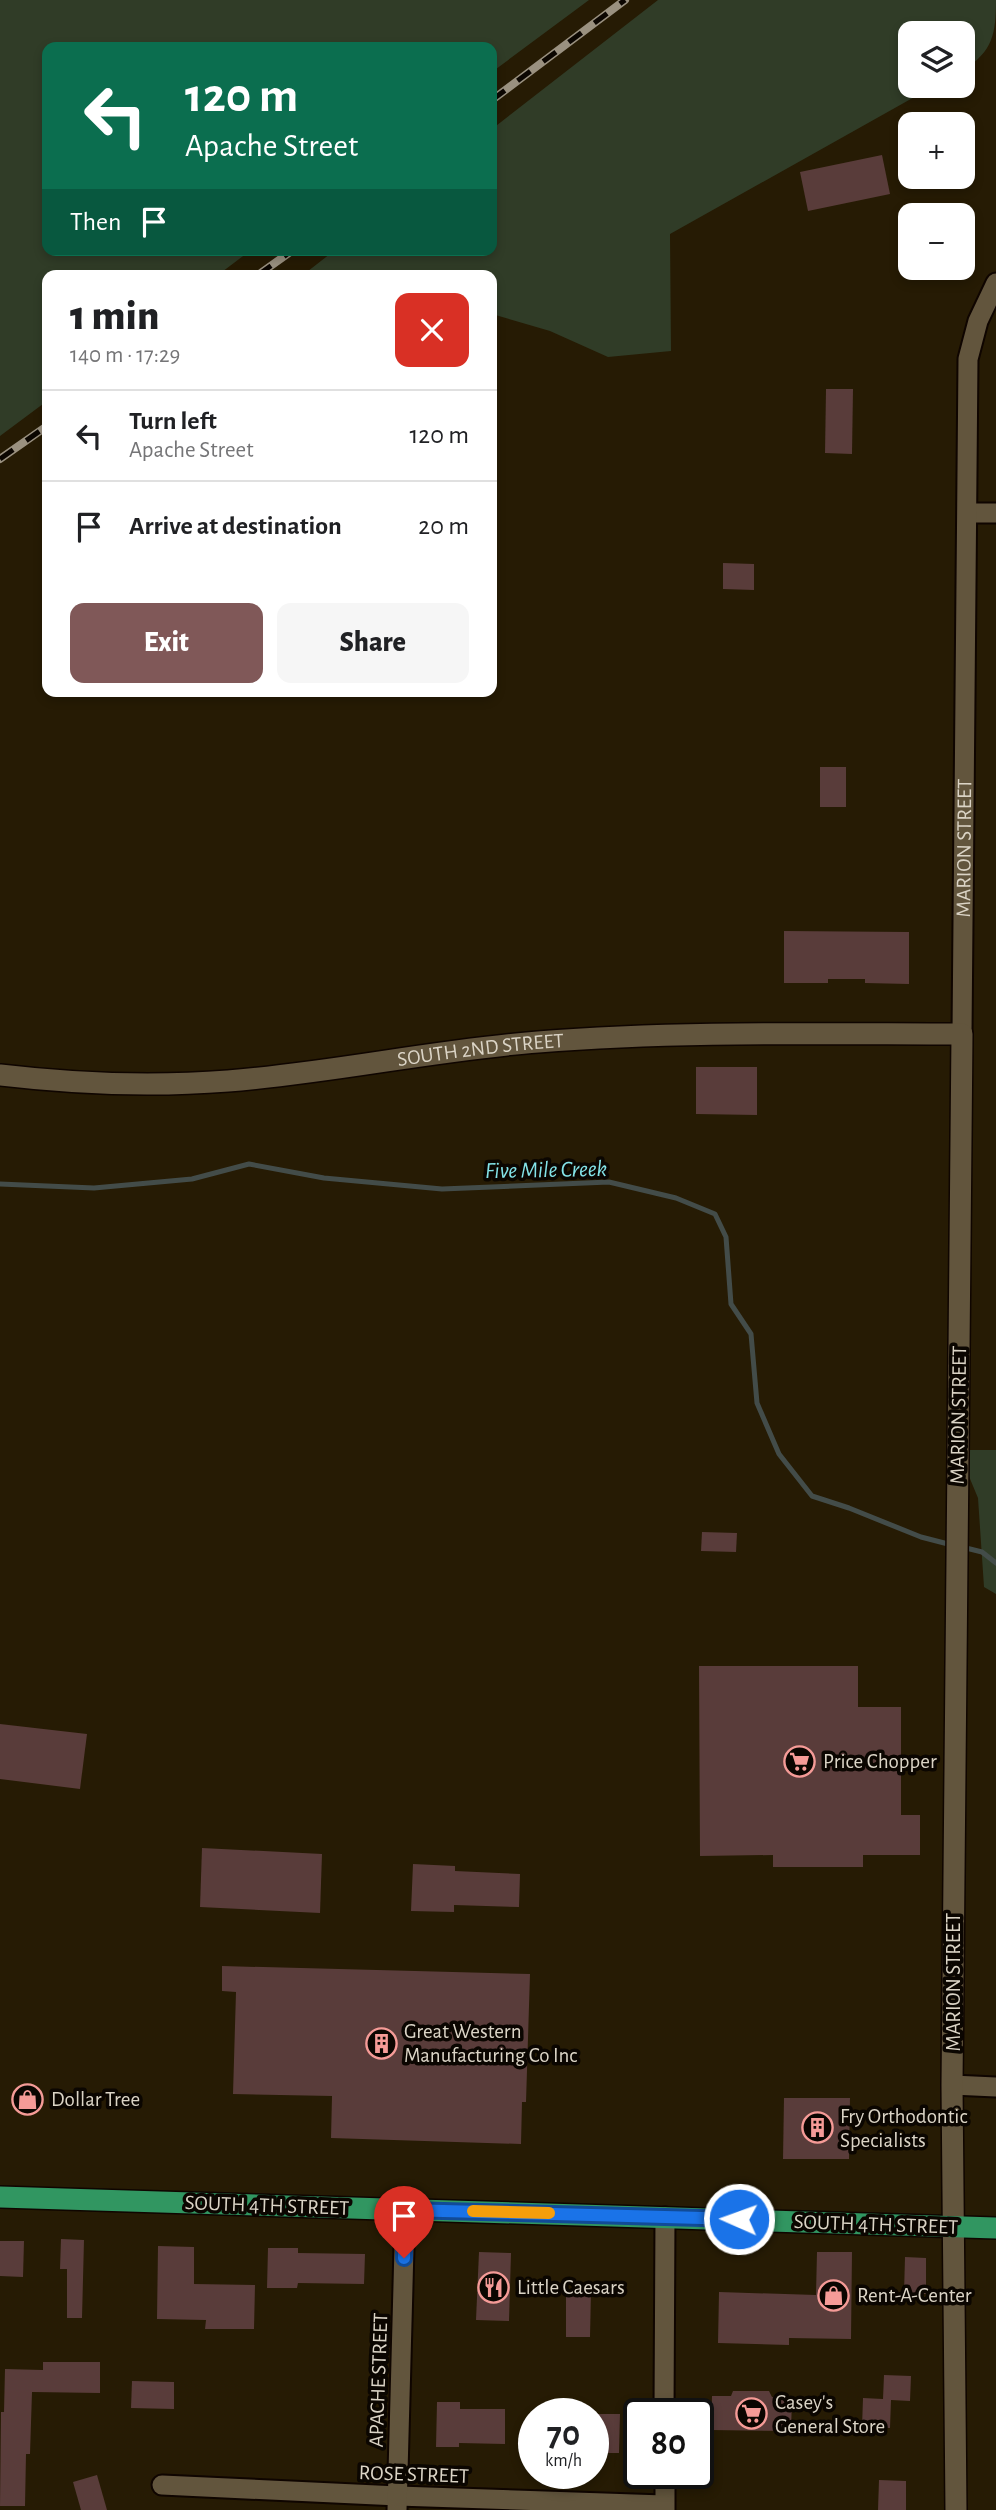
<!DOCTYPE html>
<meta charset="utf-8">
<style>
body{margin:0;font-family:"Alegreya Sans",sans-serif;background:#f6f6f6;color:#202124;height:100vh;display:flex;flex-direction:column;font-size:26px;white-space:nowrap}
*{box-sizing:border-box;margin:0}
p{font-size:23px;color:#757577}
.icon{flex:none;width:38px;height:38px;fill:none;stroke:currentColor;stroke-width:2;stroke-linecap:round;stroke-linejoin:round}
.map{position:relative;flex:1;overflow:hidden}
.sheet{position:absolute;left:42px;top:270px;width:455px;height:427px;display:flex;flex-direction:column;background:#fff;border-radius:14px;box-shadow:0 4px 10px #0003}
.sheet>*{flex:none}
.hud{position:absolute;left:42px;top:42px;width:455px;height:214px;border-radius:14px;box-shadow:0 4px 10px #0003;background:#0b6e4f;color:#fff;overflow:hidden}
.buttons{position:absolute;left:898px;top:21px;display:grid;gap:14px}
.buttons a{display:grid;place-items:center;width:77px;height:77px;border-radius:14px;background:#fff;box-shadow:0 4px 10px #0003;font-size:35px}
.speed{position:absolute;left:518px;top:2398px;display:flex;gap:14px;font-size:35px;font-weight:700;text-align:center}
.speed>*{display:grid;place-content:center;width:91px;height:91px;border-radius:50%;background:#fff;box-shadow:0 4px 10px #0003;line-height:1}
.speed small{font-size:18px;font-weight:400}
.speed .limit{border:4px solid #111;border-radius:10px;background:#fff;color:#111}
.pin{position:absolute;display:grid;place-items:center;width:60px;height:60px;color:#fff;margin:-72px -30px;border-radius:50% 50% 50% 0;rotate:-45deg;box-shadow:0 0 7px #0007}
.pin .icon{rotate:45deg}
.me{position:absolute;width:77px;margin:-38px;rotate:272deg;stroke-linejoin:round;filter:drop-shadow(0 0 5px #0008)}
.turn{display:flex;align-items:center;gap:24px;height:147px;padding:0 28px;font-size:32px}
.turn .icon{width:91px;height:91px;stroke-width:2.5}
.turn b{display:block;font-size:49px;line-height:60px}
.then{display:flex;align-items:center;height:66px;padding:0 28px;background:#0003;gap:14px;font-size:26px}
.round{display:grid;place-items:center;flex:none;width:74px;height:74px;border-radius:14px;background:#f6f6f6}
.summary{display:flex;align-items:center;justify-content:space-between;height:119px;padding:0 28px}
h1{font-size:42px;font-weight:800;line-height:52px}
.button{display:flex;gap:14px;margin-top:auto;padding:14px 28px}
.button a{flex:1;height:80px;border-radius:14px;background:#805858;color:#fff;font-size:28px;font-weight:800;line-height:80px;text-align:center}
.button a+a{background:#f6f6f6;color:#202124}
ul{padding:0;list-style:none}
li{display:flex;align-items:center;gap:21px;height:91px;padding:0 28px;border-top:2px solid #e0e0e0}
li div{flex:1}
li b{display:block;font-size:26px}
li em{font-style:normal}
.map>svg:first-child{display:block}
</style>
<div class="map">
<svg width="996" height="2510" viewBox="0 0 996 2510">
<rect width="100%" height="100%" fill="#261b04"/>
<g fill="#303c27">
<path d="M0 0H589L492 72V47H47V250H251L218 275H47V401L0 436Z"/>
<path d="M658 0H996C996 33 993 52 963 70L962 33H910V86H934L670 234 671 351 608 357 550 331 492 314V275H303L335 250H492V129Z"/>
<path d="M958 1450H996V1594L984 1587 978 1498Z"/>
</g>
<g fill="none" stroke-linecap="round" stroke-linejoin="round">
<g stroke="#434c49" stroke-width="5">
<path d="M0 1184 94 1188 192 1179 249 1164 324 1178 442 1189 609 1182 676 1198 715 1214 726 1237 731 1304 751 1334 757 1403 779 1454 812 1496 849 1508 921 1537 952 1545"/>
<path d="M962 1547 982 1552 996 1563"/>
</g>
</g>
<g fill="#593c3a">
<path d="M882 155 890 194 808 211 800 172Z"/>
<path d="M826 389H853L852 454 825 453Z"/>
<path d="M723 563 754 564V590L723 589Z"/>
<rect x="820" y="767" width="26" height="40"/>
<path d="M784 931 909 932V984L865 983V979H828V983H784Z"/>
<path d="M696 1067H757V1115L696 1114Z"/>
<path d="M702 1532 737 1533 736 1552 701 1551Z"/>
<path d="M699 1666H858V1707H901V1815H920V1855H863V1867H773V1855L700 1856Z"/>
<path d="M0 1724 87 1734 80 1789 0 1779Z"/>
<path d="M202 1848 322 1854 320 1913 200 1907Z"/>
<path d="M413 1864 455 1866V1871L520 1874 519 1907 454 1905V1912L411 1911Z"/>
<path d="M222 1966 530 1974 526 2102H522L521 2144 331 2138 332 2096 233 2094 236 1992 222 1991Z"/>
<path d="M784 2098H850L849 2159H783Z"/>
<path d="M61 2239 84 2240 82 2318H67V2269H60Z"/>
<path d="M0 2241H24L23 2277 0 2276Z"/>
<path d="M158 2246 194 2247V2284L255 2285 254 2329H205L206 2320 157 2319Z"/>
<path d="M268 2248H298V2253L365 2254 364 2284 298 2283 297 2288H267Z"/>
<path d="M479 2252 511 2253 509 2321 476 2320Z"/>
<path d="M817 2252H852L851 2339 789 2338V2345L718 2343 719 2292 816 2295Z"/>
<path d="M905 2257 926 2258V2294H904Z"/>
<path d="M566 2290 591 2291 590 2337H566Z"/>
<path d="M43 2362H100V2393L32 2392 30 2454H26L25 2506H0L1 2412H4L5 2369 43 2370Z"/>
<path d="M884 2375 911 2376 910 2401 891 2400 890 2428 862 2427 863 2398 883 2399Z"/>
<path d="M132 2381 174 2382V2409L131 2408Z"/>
<path d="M733 2391H769L772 2397 792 2398 791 2431 711 2430 712 2396H731Z"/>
<path d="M437 2402H460V2409H505V2444L459 2443V2447H436Z"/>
<path d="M593 2414H620L619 2453H593Z"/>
<path d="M97 2475 107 2510H81L73 2482Z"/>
<path d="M879 2480 906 2481V2510H878Z"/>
</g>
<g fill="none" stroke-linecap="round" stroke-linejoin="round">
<defs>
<g id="minor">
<path d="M969 513H996"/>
<path id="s1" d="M962 1034 968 359 978 321 996 283"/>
<path d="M952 2085 996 2087"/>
<path d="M664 2413 665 2217"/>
<path d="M665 2473V2510"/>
<path d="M162 2485 398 2496 664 2505"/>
<path d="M397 2510 405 2210"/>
</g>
<g id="tertiary">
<path id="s2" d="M0 1075C76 1084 152 1087 228 1081 331 1073 434 1050 538 1042 679 1031 821 1034 962 1034L952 2085 956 2510"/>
</g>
<path id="trunk" d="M0 2197 996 2228"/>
</defs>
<use href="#minor" stroke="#0f0500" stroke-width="23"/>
<use href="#tertiary" stroke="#0f0500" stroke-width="24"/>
<use href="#trunk" stroke="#0f0500" stroke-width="24"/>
<use href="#minor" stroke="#62553d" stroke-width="19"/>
<use href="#tertiary" stroke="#62553d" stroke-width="21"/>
<use href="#trunk" stroke="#319661" stroke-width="21"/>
<defs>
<g id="rail">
<path d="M492 100 625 0"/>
<path d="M258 275 293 250"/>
<path d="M0 459 47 426"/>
</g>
</defs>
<use href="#rail" stroke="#9a9180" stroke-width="8"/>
<use href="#rail" stroke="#0b0601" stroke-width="5" stroke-dasharray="16" stroke-linecap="butt"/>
</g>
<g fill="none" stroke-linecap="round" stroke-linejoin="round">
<defs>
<path id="route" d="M404 2258 405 2210 739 2219"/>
</defs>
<use href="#route" stroke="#114b97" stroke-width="18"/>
<use href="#route" stroke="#1a73e8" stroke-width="12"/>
<path stroke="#f59e0b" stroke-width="12" d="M473 2211 549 2213"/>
</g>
<defs>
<symbol id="supermarket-ring" viewBox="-11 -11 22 22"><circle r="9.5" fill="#0b0601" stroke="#f59b97" stroke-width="1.5"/><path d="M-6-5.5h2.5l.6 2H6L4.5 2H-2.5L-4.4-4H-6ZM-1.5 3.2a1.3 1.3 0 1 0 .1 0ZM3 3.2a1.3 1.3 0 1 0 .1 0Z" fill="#f59b97"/></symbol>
<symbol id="building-ring" viewBox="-11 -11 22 22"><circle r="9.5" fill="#0b0601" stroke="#f59b97" stroke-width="1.5"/><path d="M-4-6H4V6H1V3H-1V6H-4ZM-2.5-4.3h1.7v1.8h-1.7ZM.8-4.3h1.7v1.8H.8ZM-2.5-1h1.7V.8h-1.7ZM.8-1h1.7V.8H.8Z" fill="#f59b97"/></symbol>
<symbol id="shop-ring" viewBox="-11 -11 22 22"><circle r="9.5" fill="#0b0601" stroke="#f59b97" stroke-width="1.5"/><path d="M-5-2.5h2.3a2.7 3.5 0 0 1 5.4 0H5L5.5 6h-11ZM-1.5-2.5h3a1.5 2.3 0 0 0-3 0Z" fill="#f59b97"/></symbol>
<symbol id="restaurant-ring" viewBox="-11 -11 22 22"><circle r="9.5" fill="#0b0601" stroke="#f59b97" stroke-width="1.5"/><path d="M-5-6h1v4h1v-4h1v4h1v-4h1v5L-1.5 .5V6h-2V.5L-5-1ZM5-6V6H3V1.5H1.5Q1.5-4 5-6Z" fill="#f59b97"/></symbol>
</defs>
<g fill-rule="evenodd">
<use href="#supermarket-ring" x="782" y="1744" width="35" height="35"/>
<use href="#building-ring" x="364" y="2026" width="35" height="35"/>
<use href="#shop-ring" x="10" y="2082" width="35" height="35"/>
<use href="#building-ring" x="800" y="2110" width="35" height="35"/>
<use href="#restaurant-ring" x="476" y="2270" width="35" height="35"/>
<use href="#shop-ring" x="816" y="2278" width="35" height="35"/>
<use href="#supermarket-ring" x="734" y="2396" width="35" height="35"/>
</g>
<g text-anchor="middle" stroke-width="7" stroke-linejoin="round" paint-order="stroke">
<g font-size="21" fill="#dbd4c6" stroke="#0b0601">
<text dy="7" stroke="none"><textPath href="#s1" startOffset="186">MARION STREET</textPath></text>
<text dy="7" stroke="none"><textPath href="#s2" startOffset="483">SOUTH 2ND STREET</textPath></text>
<text transform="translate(958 1415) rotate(-89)" y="7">MARION STREET</text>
<text transform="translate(953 1982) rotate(-90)" y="7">MARION STREET</text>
<text transform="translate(267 2205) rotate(2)" y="7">SOUTH 4TH STREET</text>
<text transform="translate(876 2224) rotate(2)" y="7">SOUTH 4TH STREET</text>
<text transform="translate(378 2380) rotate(-88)" y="7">APACHE STREET</text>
<text transform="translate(414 2474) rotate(2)" y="7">ROSE STREET</text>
</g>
<g font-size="21" fill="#dbd4c6" stroke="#0b0601" text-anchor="start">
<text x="823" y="1768">Price Chopper</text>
<text x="404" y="2038">Great Western<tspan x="404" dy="24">Manufacturing Co Inc</tspan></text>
<text x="51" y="2106">Dollar Tree</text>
<text x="840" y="2123">Fry Orthodontic<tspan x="840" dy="24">Specialists</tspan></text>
<text x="517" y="2294">Little Caesars</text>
<text x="857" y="2302">Rent-A-Center</text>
<text x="775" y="2409">Casey's<tspan x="775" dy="24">General Store</tspan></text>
</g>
<g font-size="23" font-style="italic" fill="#84e4e9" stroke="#0b0601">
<text transform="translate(546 1169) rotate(-1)" y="8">Five Mile Creek</text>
</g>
</g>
</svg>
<div class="buttons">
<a><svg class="icon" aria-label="layers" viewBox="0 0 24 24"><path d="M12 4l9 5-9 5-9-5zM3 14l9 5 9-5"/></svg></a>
<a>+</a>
<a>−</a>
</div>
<div class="speed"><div>70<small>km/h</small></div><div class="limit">80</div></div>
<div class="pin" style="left:404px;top:2258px;background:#d93025"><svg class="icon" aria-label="arrive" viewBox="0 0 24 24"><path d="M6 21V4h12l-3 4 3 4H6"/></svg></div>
<svg class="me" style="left:739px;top:2219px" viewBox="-20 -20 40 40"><circle r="17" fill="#1a73e8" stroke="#fff" stroke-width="3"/><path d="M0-11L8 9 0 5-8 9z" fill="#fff"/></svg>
<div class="hud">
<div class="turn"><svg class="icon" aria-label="left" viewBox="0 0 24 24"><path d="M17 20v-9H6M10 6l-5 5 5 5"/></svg><div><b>120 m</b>Apache Street</div></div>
<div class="then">Then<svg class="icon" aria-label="arrive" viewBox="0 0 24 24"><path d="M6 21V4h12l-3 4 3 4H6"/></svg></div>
</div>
<section class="sheet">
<div class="summary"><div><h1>1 min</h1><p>140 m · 17:29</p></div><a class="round" style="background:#d93025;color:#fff"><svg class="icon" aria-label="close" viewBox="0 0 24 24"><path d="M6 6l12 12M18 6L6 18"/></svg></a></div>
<ul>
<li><svg class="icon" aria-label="left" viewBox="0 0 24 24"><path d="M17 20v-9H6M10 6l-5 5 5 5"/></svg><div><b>Turn left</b><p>Apache Street</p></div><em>120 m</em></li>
<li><svg class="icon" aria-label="arrive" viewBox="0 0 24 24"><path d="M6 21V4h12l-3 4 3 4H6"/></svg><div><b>Arrive at destination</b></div><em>20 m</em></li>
</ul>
<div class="button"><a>Exit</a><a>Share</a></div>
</section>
</div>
